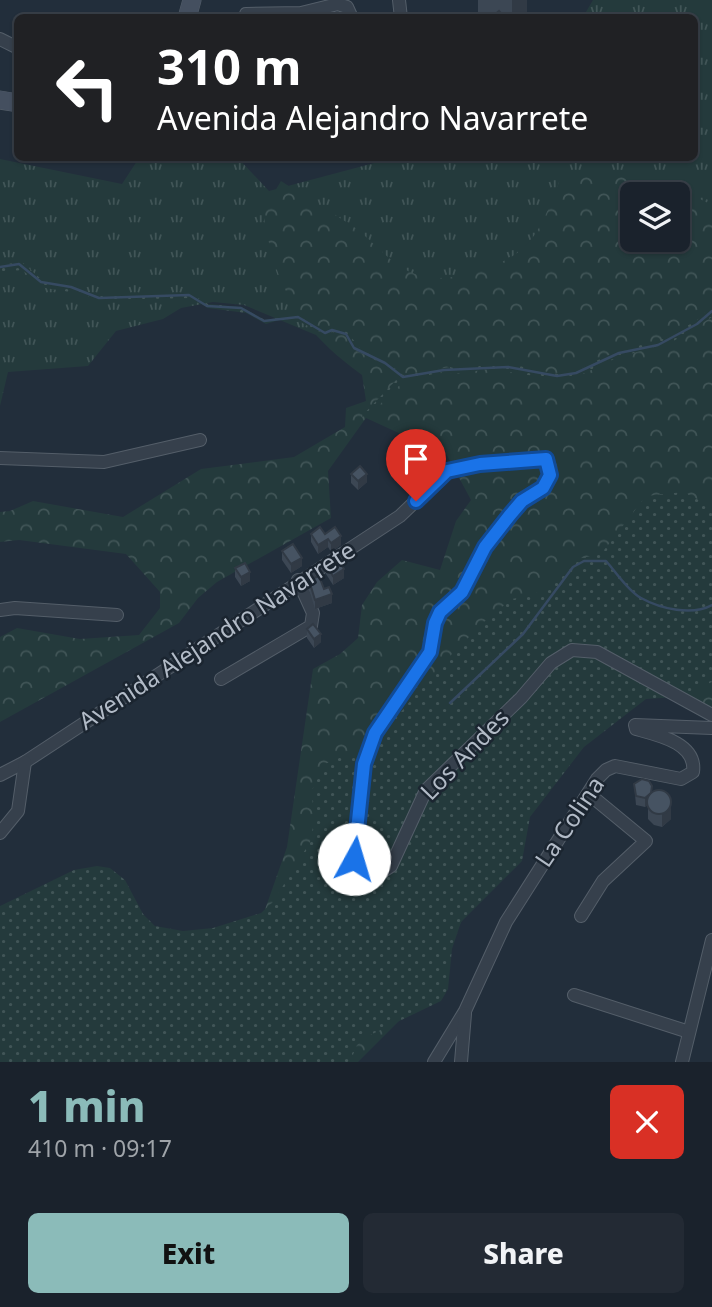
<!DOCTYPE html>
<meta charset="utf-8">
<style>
body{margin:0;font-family:"Noto Sans",sans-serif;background:#232a34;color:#f1f3f6;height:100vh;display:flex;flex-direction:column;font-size:26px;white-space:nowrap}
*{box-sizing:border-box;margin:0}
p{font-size:23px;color:#9fa4a9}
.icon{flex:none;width:38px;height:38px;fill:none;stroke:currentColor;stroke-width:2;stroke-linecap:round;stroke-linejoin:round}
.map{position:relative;height:1062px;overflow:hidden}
.drawer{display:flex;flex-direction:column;background:#1a222c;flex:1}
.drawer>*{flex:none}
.banner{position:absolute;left:14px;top:14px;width:684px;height:147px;border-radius:10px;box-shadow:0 2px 5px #0004,0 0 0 2px #383f48;background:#202124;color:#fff;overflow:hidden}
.buttons{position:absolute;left:620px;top:182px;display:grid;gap:14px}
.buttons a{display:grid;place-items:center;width:70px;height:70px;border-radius:10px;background:#1a222c;box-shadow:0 2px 5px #0004,0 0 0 2px #383f48;font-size:35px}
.pin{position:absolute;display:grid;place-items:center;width:60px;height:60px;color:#fff;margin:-72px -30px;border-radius:50% 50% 50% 0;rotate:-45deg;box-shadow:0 0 7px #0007}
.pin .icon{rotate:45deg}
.me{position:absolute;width:77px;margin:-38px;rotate:6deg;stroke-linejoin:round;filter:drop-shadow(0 0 5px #0008)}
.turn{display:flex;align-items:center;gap:24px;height:147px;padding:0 28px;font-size:32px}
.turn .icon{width:91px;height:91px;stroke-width:2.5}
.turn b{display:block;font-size:49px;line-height:60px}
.round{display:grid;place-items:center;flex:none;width:74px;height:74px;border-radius:10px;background:#232a34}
.headline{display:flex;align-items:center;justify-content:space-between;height:119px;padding:0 28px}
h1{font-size:42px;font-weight:800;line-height:52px;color:#8bbbb9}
.cta{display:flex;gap:14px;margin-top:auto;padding:14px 28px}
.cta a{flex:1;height:80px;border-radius:10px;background:#8bbbb9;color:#111;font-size:28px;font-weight:800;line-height:80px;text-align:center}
.cta a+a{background:#232a34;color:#f1f3f6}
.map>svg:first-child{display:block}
</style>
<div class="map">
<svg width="712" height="1062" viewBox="0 0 712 1062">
<defs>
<pattern id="grass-tufts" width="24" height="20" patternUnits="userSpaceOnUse" patternTransform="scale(1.75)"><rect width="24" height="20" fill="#243a3c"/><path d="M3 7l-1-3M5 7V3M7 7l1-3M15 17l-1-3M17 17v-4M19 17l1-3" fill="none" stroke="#415557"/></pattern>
<pattern id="forest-crowns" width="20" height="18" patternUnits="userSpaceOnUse" patternTransform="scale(1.75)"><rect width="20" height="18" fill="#243a3c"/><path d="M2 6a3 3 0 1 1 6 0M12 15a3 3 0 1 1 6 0" fill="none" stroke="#415557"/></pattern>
<pattern id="park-dots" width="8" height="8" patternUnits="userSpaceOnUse" patternTransform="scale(1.75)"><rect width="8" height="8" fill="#243a3c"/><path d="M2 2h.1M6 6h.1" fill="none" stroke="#415557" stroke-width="1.8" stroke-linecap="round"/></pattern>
</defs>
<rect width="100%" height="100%" fill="#222e3b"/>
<path fill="url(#grass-tufts)" d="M593 0H712V211L670 190 599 178 550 220 504 269 452 283 302 297 316 335 244 305 213 302 181 308 163 319 116 331 88 366 8 372 0 406V159L122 184 139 158H238L269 191 393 158H695V18L583 17Z"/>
<path fill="url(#forest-crowns)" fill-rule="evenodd" d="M599 172 672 185 712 205V707L609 664 412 1008 358 1062H133L262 918 287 847 313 669 340 654 358 638 362 605 377 582 402 560 440 570 456 521 471 500 442 446 414 440 366 418 328 471 331 518 217 582 198 598 179 623 0 722V637L17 628 80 639 139 635 160 608V592L126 554 19 540 0 542V512L10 511 33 501 123 517 201 469 294 457 345 427 346 408 366 401 362 375C300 330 274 287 263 211L281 181C305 197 330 211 354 227 372 240 388 261 408 271 429 281 449 279 471 273 533 256 539 233 561 177ZM632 194H677V240H632Z"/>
<g fill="url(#park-dots)">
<path d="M21 261 43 281 97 294 158 296 188 292 208 304 242 307 265 320 297 315 324 332 332 329 347 332 362 351 387 362 403 375 450 367 460 370 489 363 514 365 558 374 575 371 619 350 659 341 696 321 712 306V317L672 342 616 358 579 376 560 380 490 369 455 374 443 372 405 380 369 415 361 417 399 377 383 364 353 349 345 335 332 332 326 335 290 317 266 324 246 313 208 308 191 298 97 300 83 294 45 288 22 270 0 272V266Z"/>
<path d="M684 492 712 507V682L678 697 646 699 584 747 530 817 522 861 461 922 452 949 448 989 441 1001 366 1037 357 1045 350 1062H0V906L74 870 97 866 110 868 125 880 143 914 155 926 183 931 213 928 261 913 273 902 310 842 315 817 311 792 325 764 375 742 443 663 487 619 512 599 533 595 552 584 577 559 601 554 646 496Z"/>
</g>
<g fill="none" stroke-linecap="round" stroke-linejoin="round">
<g stroke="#364a62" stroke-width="2.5">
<path d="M0 267 19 264 41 282 71 287 99 298 189 295 207 306 241 308 264 321 298 317 325 333 332 330 346 334 354 348 385 363 403 377 444 370 508 367 557 376 576 373 619 353 658 345 697 324 712 311"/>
<path d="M450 703 523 634 573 567 584 561H606C616 572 628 591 641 598 661 609 692 616 712 605"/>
</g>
<defs>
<g id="street">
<path d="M399 0 401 18"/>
<path d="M245 18 246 14 301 13 338 4 347 7 352 18"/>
<path d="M0 39 18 48"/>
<path d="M0 458 104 462 200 440"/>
<path d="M0 610 15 608 117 615"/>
<path d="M221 679 311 626 313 613 298 580"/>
<path d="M0 775 25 762 400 516 447 471 480 464 546 459 549 475 543 488 521 501 510 515 485 547 462 592 440 612 435 623 430 652 375 733 364 764 354 859 362 870 371 874 380 873 391 866 426 790 521 698 551 663 572 650 597 652 712 715"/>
<path d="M0 833 18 811 25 762"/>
<path d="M581 916 603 881 646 841 589 794"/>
<path d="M574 995 689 1032"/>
<path d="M434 1062 465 1011 506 922 597 779 606 770 615 766 681 779 693 772C697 743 658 735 636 729L635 725 712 728"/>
<path d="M461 1062 465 1014"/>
<path d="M682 1062 712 940"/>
</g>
<g id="secondary">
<path d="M187 18 192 0"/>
<path d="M0 100 18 103"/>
</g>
</defs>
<use href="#street" stroke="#545e69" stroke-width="14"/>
<use href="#secondary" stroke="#545e69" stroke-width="19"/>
<use href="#street" stroke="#36404c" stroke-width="12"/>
<use href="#secondary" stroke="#444f5f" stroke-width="18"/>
</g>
<g fill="#3c4754">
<rect x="478" y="0" width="49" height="18"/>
<path d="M351 474 367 482 358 490 351 483Z"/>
<path d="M311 534H325L341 545 331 552 328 547 318 554 311 542Z"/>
<path d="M282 551 302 566 291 573 282 560Z"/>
<path d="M326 565 344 578 333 585 326 574Z"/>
<path d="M235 568 250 581 241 586 235 577Z"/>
<path d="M309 580 324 589 332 603 315 609 309 589Z"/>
<path d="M307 629 321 642 314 648 307 638Z"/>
<path d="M634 784 652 792 671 819 662 827 654 825 648 819V805L645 807 636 805Z"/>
</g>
<g fill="#313a45">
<rect x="512" y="0" width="15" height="18"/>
<path d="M367 474V482L358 490V481Z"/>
<path d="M341 536V545L331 552V543Z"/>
<path d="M328 539V547L318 554V545Z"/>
<path d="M302 558V566L291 573V564Z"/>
<path d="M344 569V578L333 585V576Z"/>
<path d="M250 572V581L241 586V577Z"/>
<path d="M332 594V603L315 609V600Z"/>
<path d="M321 634V642L314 648V639Z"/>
<path d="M652 786 651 803 645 807V798Z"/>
<path d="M671 806V819L662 827V814Z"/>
</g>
<g fill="#465362" stroke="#313a45" stroke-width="2">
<path d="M499 11 505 18H491Z"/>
<path d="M360 466 367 474 358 481 351 474Z"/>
<path d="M320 527 325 534 335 527 341 536 331 543 328 539 318 545 311 534Z"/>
<path d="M293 544 302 558 291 564 282 551Z"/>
<path d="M337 559 344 569 333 576 326 565Z"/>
<path d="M245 563 250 572 241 577 235 568Z"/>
<path d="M319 576 324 589 329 587 332 594 315 600 309 580Z"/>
<path d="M313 624 321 634 314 639 307 629Z"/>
<path d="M642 779 649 781 652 786 651 793 645 798 636 796 634 784Z"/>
<circle cx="659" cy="802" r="12"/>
</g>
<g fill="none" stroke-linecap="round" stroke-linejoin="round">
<defs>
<path id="route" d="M354 859 364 764 375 733 430 652 435 623 440 612 462 592 485 547 510 515 522 501 543 488 550 475 546 459 480 464 447 471 416 501"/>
</defs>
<use href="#route" stroke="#114b97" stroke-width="18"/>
<use href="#route" stroke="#1a73e8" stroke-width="12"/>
</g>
<g text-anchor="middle" stroke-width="5" stroke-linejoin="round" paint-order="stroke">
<g font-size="24" fill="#b2bbc7" stroke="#1b2530">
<text transform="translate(217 636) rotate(-33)" y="8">Avenida Alejandro Navarrete</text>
<text transform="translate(465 755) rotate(-46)" y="8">Los Andes</text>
<text transform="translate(570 822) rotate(-56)" y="8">La Colina</text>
</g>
</g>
</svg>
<div class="buttons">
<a><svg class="icon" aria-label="layers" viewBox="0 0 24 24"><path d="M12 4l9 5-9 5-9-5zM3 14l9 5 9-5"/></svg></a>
</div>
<div class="pin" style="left:416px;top:501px;background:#d93025"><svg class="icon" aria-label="arrive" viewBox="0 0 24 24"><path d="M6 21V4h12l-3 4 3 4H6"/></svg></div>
<svg class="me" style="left:354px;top:859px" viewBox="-20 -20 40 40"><circle r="19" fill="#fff"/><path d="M0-13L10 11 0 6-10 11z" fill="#1a73e8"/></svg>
<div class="banner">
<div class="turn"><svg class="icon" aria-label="left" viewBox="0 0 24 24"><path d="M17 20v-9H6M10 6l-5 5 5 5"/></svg><div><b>310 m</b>Avenida Alejandro Navarrete</div></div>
</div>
</div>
<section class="drawer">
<div class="headline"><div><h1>1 min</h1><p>410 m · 09:17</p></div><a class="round" style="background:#d93025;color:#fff"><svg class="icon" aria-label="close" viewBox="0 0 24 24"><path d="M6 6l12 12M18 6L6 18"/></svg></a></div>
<div class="cta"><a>Exit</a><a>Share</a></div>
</section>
